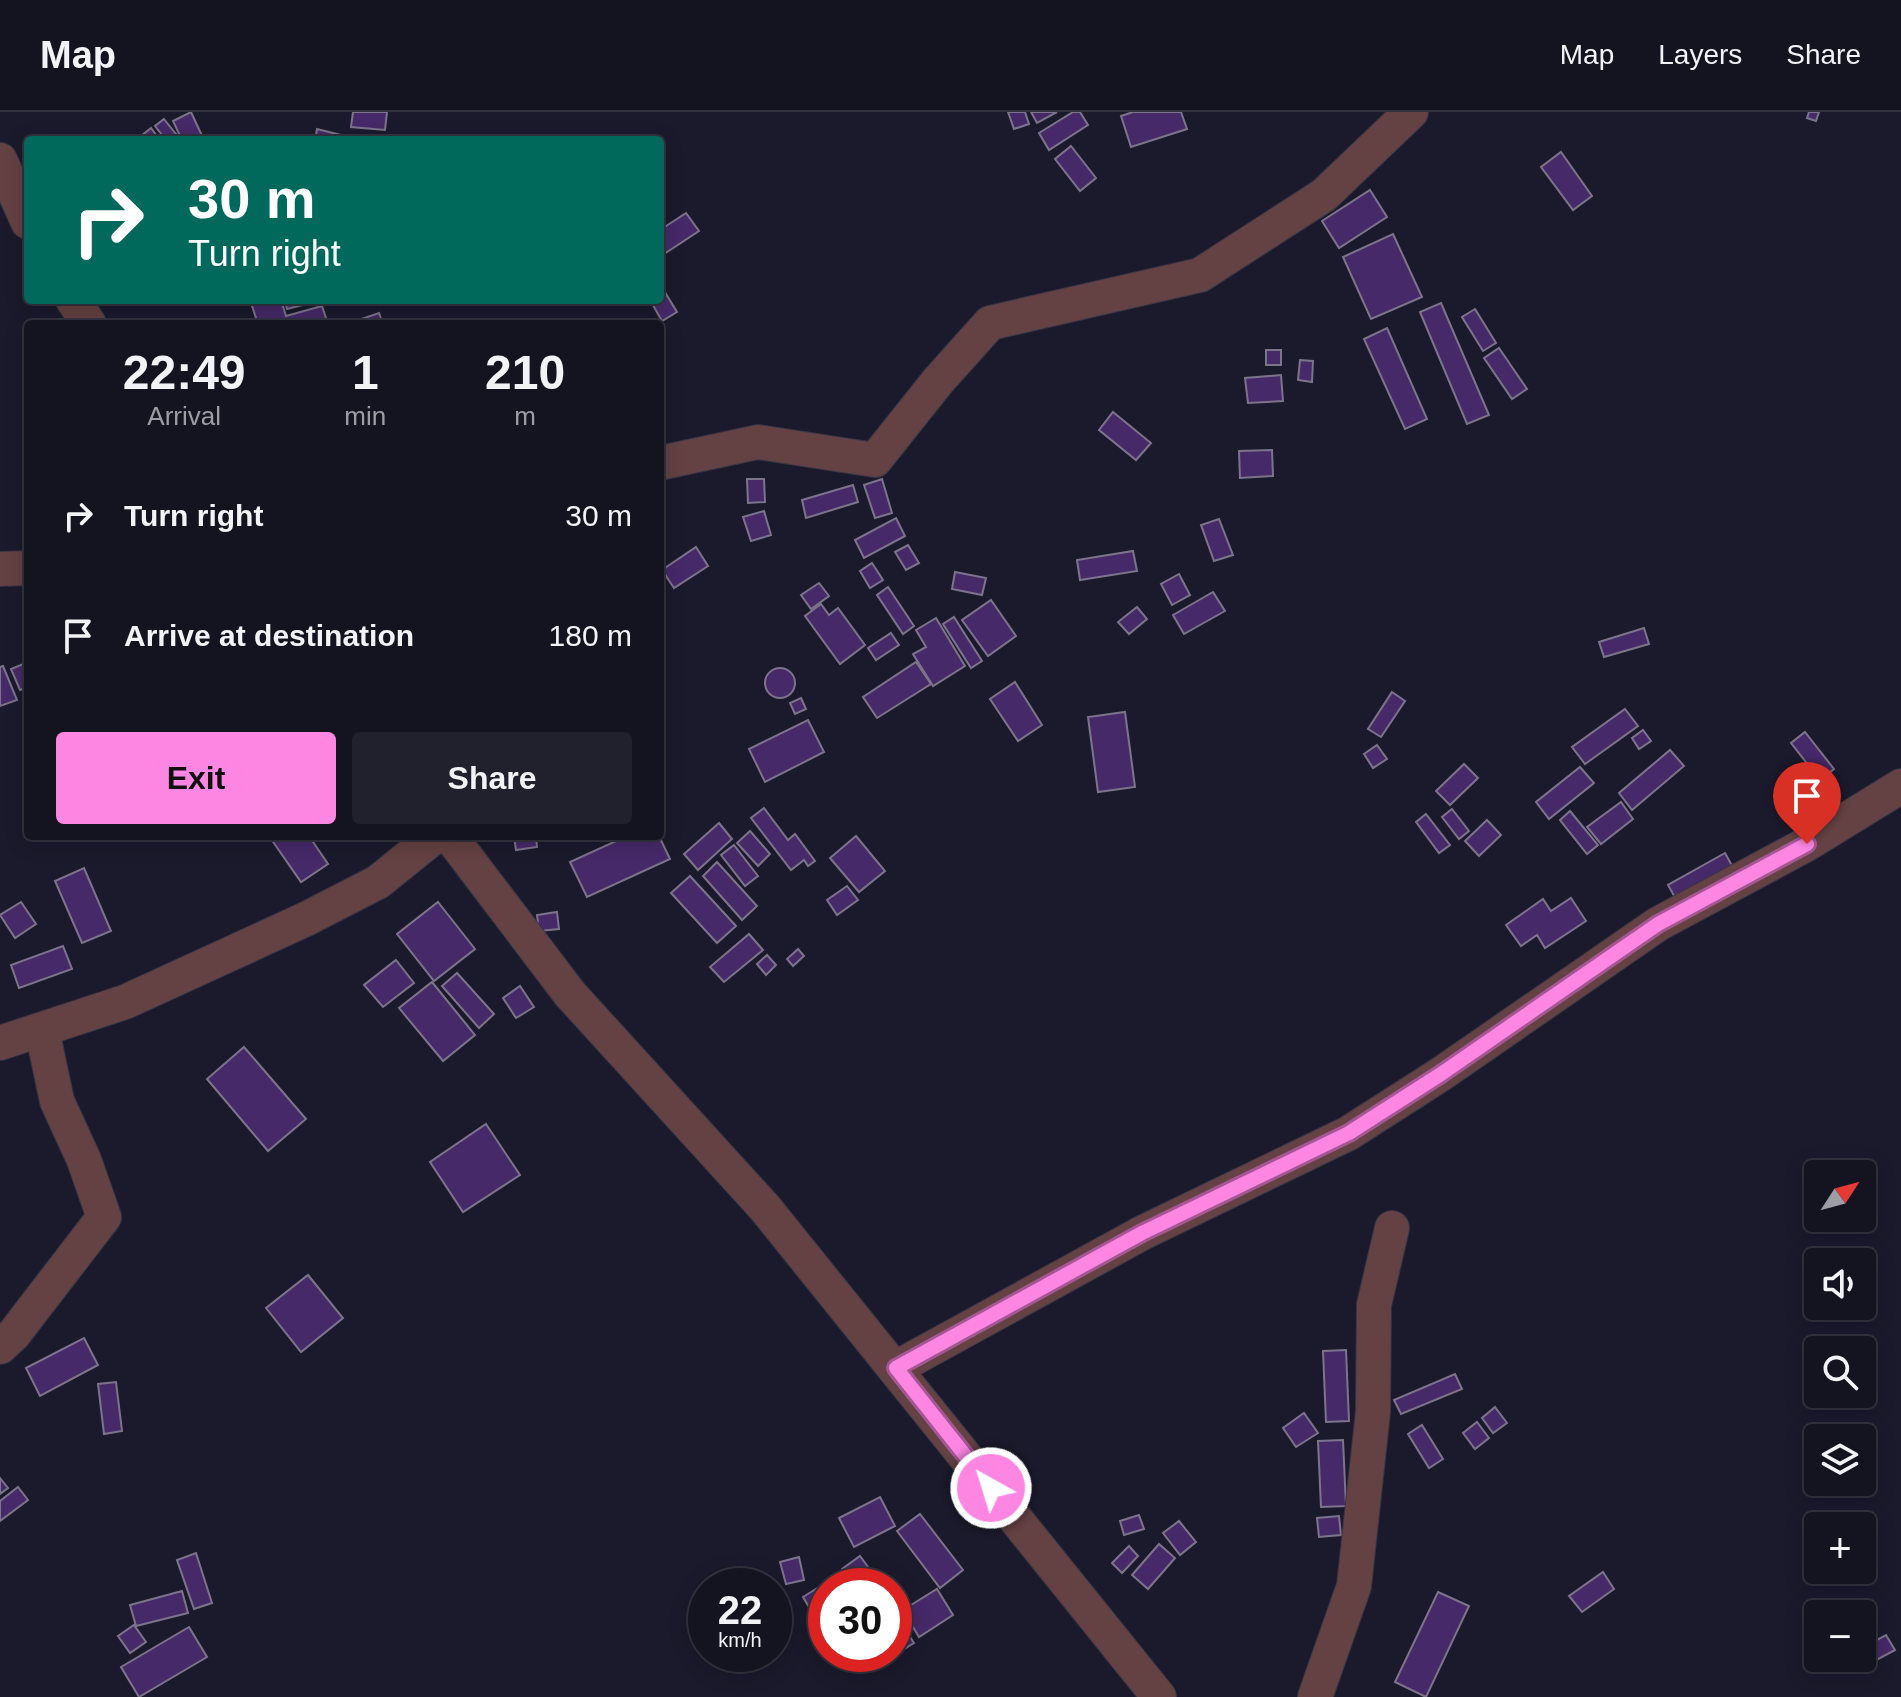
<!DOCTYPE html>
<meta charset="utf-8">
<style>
body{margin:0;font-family:Helvetica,sans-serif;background:#21212e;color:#f1f3f6;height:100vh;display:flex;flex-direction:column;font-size:30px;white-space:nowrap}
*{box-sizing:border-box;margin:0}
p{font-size:26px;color:#9d9ea5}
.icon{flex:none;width:44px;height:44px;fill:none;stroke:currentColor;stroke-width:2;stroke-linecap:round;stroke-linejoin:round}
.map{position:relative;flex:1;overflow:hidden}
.panel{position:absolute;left:24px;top:208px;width:640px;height:520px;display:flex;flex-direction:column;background:#141421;border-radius:8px;box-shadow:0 4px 20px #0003,0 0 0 2px #33333f}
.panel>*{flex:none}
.banner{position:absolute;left:24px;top:24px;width:640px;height:168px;border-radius:8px;box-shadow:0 4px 20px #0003,0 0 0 2px #33333f;background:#00695c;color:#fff;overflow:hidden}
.needle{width:52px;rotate:54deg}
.buttons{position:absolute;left:1804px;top:1048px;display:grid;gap:16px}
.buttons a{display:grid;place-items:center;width:72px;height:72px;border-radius:8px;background:#141421;box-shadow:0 4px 20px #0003,0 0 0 2px #33333f;font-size:40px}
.speed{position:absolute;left:688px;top:1456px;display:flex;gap:16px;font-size:40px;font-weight:700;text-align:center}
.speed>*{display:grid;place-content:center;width:104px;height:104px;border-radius:50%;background:#141421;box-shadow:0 4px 20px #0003,0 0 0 2px #33333f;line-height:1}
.speed small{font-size:20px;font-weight:400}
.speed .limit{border:12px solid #d22;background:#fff;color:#111}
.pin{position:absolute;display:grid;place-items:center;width:68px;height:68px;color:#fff;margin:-82px -34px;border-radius:50% 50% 50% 0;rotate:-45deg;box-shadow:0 0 8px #0007}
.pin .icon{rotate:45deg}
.me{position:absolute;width:88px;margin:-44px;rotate:321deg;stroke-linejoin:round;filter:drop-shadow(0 0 6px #0008)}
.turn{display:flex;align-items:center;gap:28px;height:168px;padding:0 32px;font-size:36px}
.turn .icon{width:104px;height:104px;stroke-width:2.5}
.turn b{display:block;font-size:56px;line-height:68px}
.eta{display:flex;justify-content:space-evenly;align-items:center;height:136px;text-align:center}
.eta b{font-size:48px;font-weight:800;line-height:56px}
.cta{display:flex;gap:16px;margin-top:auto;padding:16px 32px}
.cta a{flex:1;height:92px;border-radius:8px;background:#fd86e3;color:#111;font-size:32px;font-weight:800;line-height:92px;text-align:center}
.cta a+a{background:#21212e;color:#f1f3f6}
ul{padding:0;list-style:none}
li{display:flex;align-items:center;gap:24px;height:120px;padding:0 32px}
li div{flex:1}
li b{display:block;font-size:30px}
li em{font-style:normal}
header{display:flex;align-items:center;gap:48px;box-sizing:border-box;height:112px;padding:0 40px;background:#141421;border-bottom:2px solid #33333f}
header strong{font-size:38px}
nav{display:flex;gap:44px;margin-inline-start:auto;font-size:28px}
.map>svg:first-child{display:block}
</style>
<header>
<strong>Map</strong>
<nav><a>Map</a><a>Layers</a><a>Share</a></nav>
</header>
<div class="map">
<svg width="1901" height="1585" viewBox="0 0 1901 1585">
<rect width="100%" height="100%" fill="#1b1a2c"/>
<g fill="#462969" stroke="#7c748a" stroke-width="2">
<path d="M191 0 204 28H182L173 9Z"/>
<path d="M353 0H387L385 18 351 15Z"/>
<path d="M1008 0H1025L1029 12 1014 17Z"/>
<path d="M1031 0H1057L1037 11Z"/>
<path d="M1073 0H1080L1088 13 1049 38 1039 21Z"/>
<path d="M1133 0H1181L1187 17 1131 35 1121 4Z"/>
<path d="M1809 0H1819L1816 9 1807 6Z"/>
<path d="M164 7 179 26 177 28H166L155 14Z"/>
<path d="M151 16 160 28H136Z"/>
<path d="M317 17 361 28H315Z"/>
<path d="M1071 34 1096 66 1080 79 1055 47Z"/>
<path d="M1561 40 1592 84 1573 98 1541 55Z"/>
<path d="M1370 78 1387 105 1339 136 1322 109Z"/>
<path d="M686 101 699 119 661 144 660 118Z"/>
<path d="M1393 122 1422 185 1371 207 1343 145Z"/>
<path d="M660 172 677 200 662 209 650 188H660Z"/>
<path d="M250 188H281L286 204 322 194 328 212H258Z"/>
<path d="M285 188H313L314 190 287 197Z"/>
<path d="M1441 191 1489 303 1467 312 1420 200Z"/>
<path d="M1475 197 1496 231 1483 239 1462 205Z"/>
<path d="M379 201 383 212H347Z"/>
<path d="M1387 216 1427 307 1405 317 1364 227Z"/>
<path d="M1499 236 1527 277 1512 287 1484 246Z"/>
<rect x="1266" y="238" width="15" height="15"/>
<path d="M1300 248 1313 249 1312 270 1298 268Z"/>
<path d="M1281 263 1283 289 1248 291 1245 266Z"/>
<path d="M1113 300 1151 331 1136 348 1099 318Z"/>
<path d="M1272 338 1273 364 1240 366 1239 339Z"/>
<path d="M747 367H764L765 390 748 391Z"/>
<path d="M882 367 892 401 875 406 864 373Z"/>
<path d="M853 373 858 390 806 406 802 388Z"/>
<path d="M764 399 771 423 751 429 743 405Z"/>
<path d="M896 406 905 424 864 446 855 428Z"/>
<path d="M1219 407 1233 443 1214 449 1201 413Z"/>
<path d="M908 433 919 451 906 458 895 440Z"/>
<path d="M696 435 708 454 674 476 662 458Z"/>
<path d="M1133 439 1137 459 1080 468 1077 448Z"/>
<path d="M872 451 883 468 870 476 860 459Z"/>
<path d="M955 460 986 466 982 483 952 477Z"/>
<path d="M1179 462 1190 483 1172 493 1161 472Z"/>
<path d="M819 471 829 484 811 497 801 483Z"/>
<path d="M888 475 914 514 903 522 877 483Z"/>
<path d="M1213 480 1225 499 1184 522 1173 503Z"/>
<path d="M991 488 1016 524 988 544 962 508Z"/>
<path d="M821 492 829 503 838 496 865 533 840 552 805 504Z"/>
<path d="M1137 495 1147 507 1129 522 1118 510Z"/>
<path d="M954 505 982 549 971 556 943 512Z"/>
<path d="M936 506 965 554 933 574 913 542 926 535 916 518Z"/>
<path d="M1644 516 1649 532 1604 545 1599 530Z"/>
<path d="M891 521 899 533 876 548 868 536Z"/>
<path d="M28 550V575L20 578 11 557Z"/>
<path d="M916 550 931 572 877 606 863 585Z"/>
<path d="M3 554 17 588 0 594V555Z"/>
<circle cx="780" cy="571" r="15"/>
<path d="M1015 570 1042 613 1018 629 990 587Z"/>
<path d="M1392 580 1405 589 1381 625 1368 617Z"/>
<path d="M801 586 806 597 795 602 790 591Z"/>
<path d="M1625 597 1638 614 1585 652 1572 635Z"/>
<path d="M1125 600 1135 675 1098 680 1088 605Z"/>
<path d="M808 608 824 640 765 670 749 637Z"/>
<path d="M1643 618 1651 629 1639 637 1632 626Z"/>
<path d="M1805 620 1834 657 1820 668 1791 631Z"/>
<path d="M1377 633 1387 647 1373 656 1364 642Z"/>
<path d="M1670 638 1684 654 1632 698 1619 681Z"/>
<path d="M1464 652 1478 666 1450 693 1436 679Z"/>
<path d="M1580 655 1594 671 1549 707 1536 690Z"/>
<path d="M1621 690 1633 707 1601 732 1587 715Z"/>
<path d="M764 696 788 728 795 722 815 749 808 754 804 748 791 758 751 706Z"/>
<path d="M1452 697 1469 719 1459 727 1442 705Z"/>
<path d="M1570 699 1598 733 1587 742 1560 708Z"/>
<path d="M1426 702 1450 733 1439 741 1416 710Z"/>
<path d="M1487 708 1501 723 1479 744 1465 729Z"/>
<path d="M719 711 732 727 698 758 684 742Z"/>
<path d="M750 719 770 742 758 754 737 731Z"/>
<path d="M269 724H309L328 752 301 770Z"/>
<path d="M514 724H536L537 735 516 738Z"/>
<path d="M627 724H659L670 747 587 785 570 750Z"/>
<path d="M856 724 885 759 859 780 830 746Z"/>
<path d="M734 733 758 764 745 774 721 743Z"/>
<path d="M1725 741 1735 759 1678 791 1668 773Z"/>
<path d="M717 750 757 794 742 808 703 764Z"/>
<path d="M84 756 111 819 82 831 55 769Z"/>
<path d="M690 764 736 814 717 831 671 781Z"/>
<path d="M847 774 858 788 837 803 827 788Z"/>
<path d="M1571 786 1586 809 1545 836 1537 823 1521 834 1506 813 1543 787 1551 799Z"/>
<path d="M21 790 36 812 15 826 0 803Z"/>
<path d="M438 790 475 837 434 869 397 822Z"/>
<path d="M557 800 559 817 539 819 537 803Z"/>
<path d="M749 822 763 838 724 870 710 855Z"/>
<path d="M63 834 72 857 19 876 11 853Z"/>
<path d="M798 837 804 844 793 854 787 847Z"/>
<path d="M767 843 776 853 766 863 757 852Z"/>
<path d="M396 848 414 871 383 895 364 873Z"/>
<path d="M457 861 494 902 479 916 442 874Z"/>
<path d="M432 870 475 923 443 949 399 896Z"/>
<path d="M520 874 534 895 516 906 503 886Z"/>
<path d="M244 935 306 1007 268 1039 207 967Z"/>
<path d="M486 1012 520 1063 463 1100 430 1050Z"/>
<path d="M308 1163 343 1206 301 1240 266 1196Z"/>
<path d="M84 1226 98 1253 40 1284 26 1256Z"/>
<path d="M1346 1238 1349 1309 1326 1310 1323 1239Z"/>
<path d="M1455 1262 1462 1277 1401 1302 1394 1288Z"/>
<path d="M116 1270 122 1319 104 1322 98 1272Z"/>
<path d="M1495 1295 1507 1311 1493 1321 1482 1306Z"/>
<path d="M1304 1301 1318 1321 1296 1335 1283 1316Z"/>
<path d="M1477 1310 1489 1326 1475 1337 1463 1321Z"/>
<path d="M1422 1313 1443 1347 1429 1356 1408 1322Z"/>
<path d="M1343 1328 1346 1394 1321 1395 1318 1329Z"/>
<path d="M0 1366 8 1376 0 1382Z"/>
<path d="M18 1375 28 1388 0 1409V1389Z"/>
<path d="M880 1385 895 1414 854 1435 839 1406Z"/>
<path d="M920 1402 963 1458 940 1476 897 1419Z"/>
<path d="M1139 1403 1144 1417 1124 1423 1120 1409Z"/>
<path d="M1339 1404 1341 1423 1319 1425 1317 1406Z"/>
<path d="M1179 1409 1196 1430 1180 1443 1163 1421Z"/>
<path d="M1159 1432 1175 1446 1148 1477 1132 1463Z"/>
<path d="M1129 1434 1138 1444 1122 1461 1112 1451Z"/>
<path d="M196 1441 212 1491 194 1497 177 1448Z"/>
<path d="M860 1444 882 1474H854L842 1457Z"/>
<path d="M799 1445 804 1468 786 1472 780 1450Z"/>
<path d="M1603 1460 1614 1477 1582 1500 1569 1484Z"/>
<path d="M824 1472 826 1508 819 1512 803 1485Z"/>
<path d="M937 1477 953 1503 919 1525 903 1498Z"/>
<path d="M182 1479 188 1501 136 1514 130 1493Z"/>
<path d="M1438 1480 1469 1494 1426 1585 1395 1570Z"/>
<path d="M134 1513 146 1530 130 1541 118 1524Z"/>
<path d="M189 1515 207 1545 139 1585 121 1555Z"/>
<path d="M904 1516 914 1531 896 1542 894 1522Z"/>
<path d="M1886 1523 1895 1538 1871 1551 1862 1536Z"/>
</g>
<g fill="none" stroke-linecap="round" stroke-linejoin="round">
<defs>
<g id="minor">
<path d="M0 48 28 110"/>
<path d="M73 188 89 212"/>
<path d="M660 351 758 330 875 348 938 269 990 211 1200 163 1324 83 1411 0"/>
<path d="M0 457 28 456"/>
<path d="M450 724 570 882 765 1096 1159 1585"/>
<path d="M0 931 125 890 306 807 378 770 435 724"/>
<path d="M0 1235 14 1222 104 1105 84 1048 57 989 42 918"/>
<path d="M896 1256 1142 1121 1349 1021 1441 962 1658 812 1807 732 1901 674"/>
<path d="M1315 1585 1354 1474 1373 1300 1374 1193 1392 1116"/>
</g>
</defs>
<use href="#minor" stroke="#363547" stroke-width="36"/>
<use href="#minor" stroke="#644142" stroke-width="34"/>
</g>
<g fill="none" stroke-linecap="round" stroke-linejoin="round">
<defs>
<path id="route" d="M991 1376 896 1256 1142 1121 1349 1021 1441 962 1658 812 1807 732"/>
</defs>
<use href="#route" stroke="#a45794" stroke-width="20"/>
<use href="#route" stroke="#fd86e3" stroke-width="14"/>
</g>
</svg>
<div class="buttons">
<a><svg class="needle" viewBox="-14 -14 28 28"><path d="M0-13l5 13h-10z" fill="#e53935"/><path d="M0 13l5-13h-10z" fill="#9d9ea5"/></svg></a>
<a><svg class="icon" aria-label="sound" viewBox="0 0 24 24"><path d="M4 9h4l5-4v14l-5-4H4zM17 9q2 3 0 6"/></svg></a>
<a><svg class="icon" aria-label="search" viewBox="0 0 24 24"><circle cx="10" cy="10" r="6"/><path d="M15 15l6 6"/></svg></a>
<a><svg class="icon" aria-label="layers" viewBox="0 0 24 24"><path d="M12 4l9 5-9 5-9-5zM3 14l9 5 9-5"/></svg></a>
<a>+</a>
<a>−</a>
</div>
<div class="speed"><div>22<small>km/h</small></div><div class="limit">30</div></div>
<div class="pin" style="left:1807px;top:732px;background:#d93025"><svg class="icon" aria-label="arrive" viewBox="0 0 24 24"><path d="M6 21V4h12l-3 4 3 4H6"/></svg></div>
<svg class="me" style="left:991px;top:1376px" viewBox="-20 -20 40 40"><circle r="17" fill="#fd86e3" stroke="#fff" stroke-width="3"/><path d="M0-11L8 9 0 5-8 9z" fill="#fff"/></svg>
<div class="banner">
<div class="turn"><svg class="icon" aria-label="right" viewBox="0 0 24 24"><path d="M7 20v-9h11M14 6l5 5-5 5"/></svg><div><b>30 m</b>Turn right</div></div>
</div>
<section class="panel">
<div class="eta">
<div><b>22:49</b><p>Arrival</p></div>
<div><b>1</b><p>min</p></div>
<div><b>210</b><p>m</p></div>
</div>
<ul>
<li><svg class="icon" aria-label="right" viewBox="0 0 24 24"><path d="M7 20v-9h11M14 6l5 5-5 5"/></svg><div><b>Turn right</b></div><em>30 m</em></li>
<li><svg class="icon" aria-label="arrive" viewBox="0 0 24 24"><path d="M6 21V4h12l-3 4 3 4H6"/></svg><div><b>Arrive at destination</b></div><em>180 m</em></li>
</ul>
<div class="cta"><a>Exit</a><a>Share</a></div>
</section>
</div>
